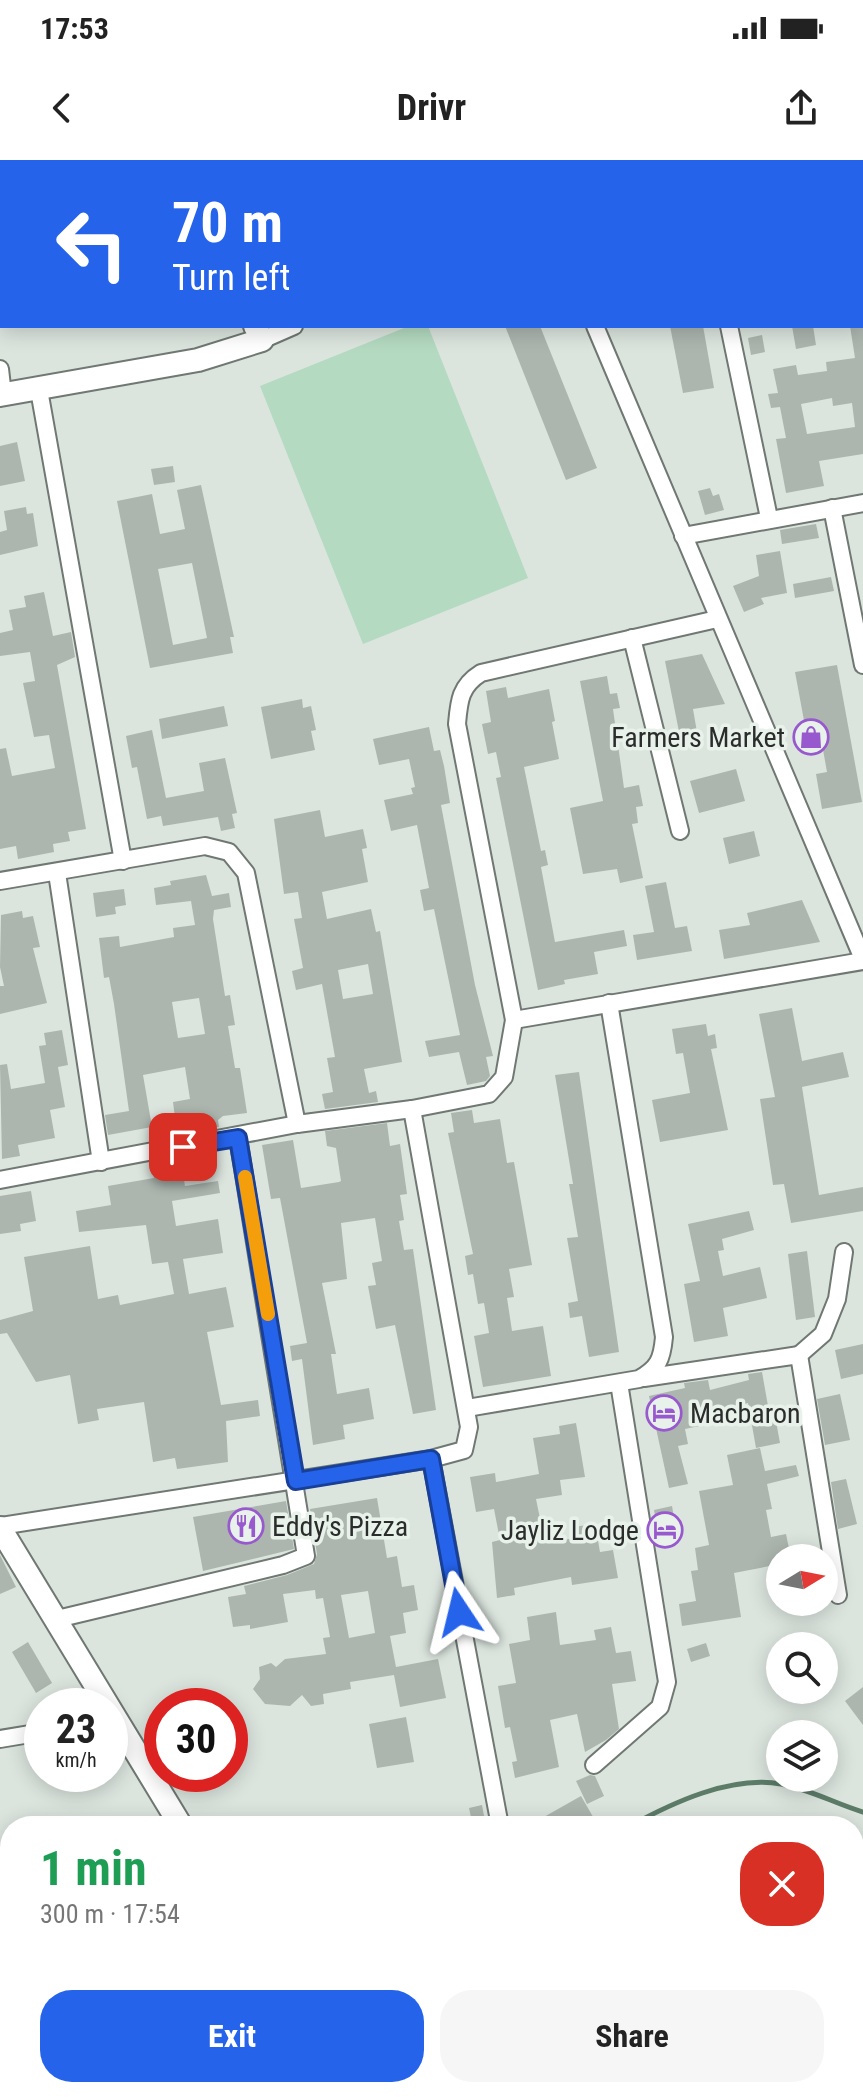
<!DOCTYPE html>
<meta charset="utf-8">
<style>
body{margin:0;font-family:"Roboto Condensed",sans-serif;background:#f6f6f6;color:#222;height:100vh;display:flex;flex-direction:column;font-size:30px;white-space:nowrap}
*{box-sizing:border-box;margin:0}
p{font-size:26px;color:#767676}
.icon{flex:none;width:44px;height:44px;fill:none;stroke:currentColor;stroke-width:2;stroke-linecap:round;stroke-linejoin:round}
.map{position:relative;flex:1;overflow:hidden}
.side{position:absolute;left:0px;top:1656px;width:864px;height:282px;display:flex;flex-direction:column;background:#fff;border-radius:32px 32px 0 0;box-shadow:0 4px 20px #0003}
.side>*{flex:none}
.top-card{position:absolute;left:0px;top:0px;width:864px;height:168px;box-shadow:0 4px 20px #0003;background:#2563eb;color:#fff;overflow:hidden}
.needle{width:52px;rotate:80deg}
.controls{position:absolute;left:766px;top:1384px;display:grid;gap:16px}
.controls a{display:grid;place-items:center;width:72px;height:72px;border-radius:50%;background:#fff;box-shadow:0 4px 20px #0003;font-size:40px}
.speed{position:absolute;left:24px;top:1528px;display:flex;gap:16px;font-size:40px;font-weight:700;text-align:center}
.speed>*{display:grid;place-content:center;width:104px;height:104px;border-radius:50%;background:#fff;box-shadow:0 4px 20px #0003;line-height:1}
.speed small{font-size:20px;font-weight:400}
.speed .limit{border:12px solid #d22;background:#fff;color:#111}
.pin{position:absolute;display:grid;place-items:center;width:68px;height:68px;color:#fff;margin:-34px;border-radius:16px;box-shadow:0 4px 12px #0006}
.me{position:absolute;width:88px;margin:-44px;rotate:350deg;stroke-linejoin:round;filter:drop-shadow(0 0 6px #0008)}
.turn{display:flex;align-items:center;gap:28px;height:168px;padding:0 40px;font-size:36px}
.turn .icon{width:104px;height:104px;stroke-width:2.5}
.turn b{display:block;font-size:56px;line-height:68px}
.round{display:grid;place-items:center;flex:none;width:84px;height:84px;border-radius:32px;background:#f6f6f6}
.overview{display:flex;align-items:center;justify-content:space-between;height:136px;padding:0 40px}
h1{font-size:48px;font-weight:700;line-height:60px;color:#1e9e55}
.button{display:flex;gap:16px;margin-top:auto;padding:16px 40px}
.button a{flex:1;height:92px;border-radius:32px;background:#2563eb;color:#fff;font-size:32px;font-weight:700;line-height:92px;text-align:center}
.button a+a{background:#f6f6f6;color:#222}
.status{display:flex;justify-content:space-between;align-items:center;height:56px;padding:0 40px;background:#fff;direction:ltr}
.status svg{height:22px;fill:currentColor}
header{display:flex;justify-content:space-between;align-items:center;height:104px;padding:0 40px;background:#fff;font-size:36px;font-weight:700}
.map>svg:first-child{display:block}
</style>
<div class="status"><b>17:53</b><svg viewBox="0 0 49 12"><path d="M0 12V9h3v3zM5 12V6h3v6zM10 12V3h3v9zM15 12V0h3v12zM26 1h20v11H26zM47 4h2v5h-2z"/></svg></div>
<header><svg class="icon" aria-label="back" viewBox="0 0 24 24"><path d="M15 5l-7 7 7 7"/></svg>Drivr<svg class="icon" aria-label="share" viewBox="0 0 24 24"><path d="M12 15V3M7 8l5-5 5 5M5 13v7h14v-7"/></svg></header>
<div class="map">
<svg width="863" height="1937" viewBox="0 0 863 1937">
<rect width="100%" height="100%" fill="#dbe5de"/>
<path fill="#b4dac1" d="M409 166H428L528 418 363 484 260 226Z"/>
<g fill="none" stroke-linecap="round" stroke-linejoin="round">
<g stroke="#5c7c68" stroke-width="5">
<path d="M630 1666C672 1643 731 1615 781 1624 809 1629 836 1644 863 1652"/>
<path d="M0 1874 10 1875"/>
</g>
</g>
<g fill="#acb6af" fill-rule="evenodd">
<path d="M505 166H540L597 308 566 320Z"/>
<path d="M670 166H703L714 228 683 233Z"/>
<path d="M792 166H813L816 185 796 189Z"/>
<path d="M850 166H863V294L819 301 824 326 786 333 776 279 786 278 780 247 771 248 768 234 778 233 773 209 796 205 798 215 827 211 826 202 855 198ZM832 238 833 246 852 243 855 267 807 274 801 244Z"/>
<path d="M762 175 765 192 751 195 748 178Z"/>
<path d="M17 282 25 321 0 326V286Z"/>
<path d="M173 306 175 322 154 325 151 309Z"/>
<path d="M201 325 234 477H230L233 493 150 508 117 341 152 334 160 374 185 369 177 330ZM192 403 207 478 173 485 158 409Z"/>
<path d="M710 328 713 336 719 334 724 350 705 355 698 331Z"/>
<path d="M26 347 27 354 33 353 38 386 0 395V372L7 370 4 351Z"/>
<path d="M816 364 819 378 782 384 780 370Z"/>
<path d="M780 391 787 433 761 438 764 444 744 452 733 426 759 416 756 395Z"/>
<path d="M831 417 834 431 795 438 793 424Z"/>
<path d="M44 432 53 476 71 472 75 497 57 505 86 669 68 672 70 681 53 684 54 692 18 699 16 686 0 689V589L6 588 12 616 55 608 49 575 34 577 23 523 35 521 30 492 0 496V473L13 470 9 450 26 447 24 436Z"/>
<path d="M702 494 725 544 693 549 699 584 682 587 665 501Z"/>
<path d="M837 505 862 642 822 649 816 614 827 612 822 584 804 588 800 567 805 566 795 512Z"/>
<path d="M607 516 610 534 617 533 620 548 613 549 624 628 639 625 643 646 636 647 638 663 632 664 643 718 620 723 617 709 583 714 570 648 603 641 580 521Z"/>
<path d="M506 527 508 538 549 529 555 561 552 562 559 599 524 607 541 691 545 690 548 705 541 707 555 782 624 770 627 786 594 792 598 814 564 820 565 824 538 830 496 618 501 617 496 592 488 594 482 564 491 562 486 531Z"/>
<path d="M302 539 303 548 311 546 316 570 311 571 315 590 271 599 261 547Z"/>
<path d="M224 546 228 566 162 579 159 559Z"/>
<path d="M429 567 434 591 440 590 444 606 450 643 441 645 475 825 493 896 486 897 490 916 486 921 467 925 459 892 429 897 425 881 460 875 434 749 424 751 420 730 429 728 417 665 391 671 384 640 413 634 411 628 415 627 409 599 379 605 373 579Z"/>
<path d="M152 570 166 638 204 631 199 603 225 598 237 653 232 654 235 668 221 671 218 657 163 666 161 656 147 659 137 607 132 608 126 576Z"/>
<path d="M736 609 745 641 699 653 690 621Z"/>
<path d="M320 650 325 677 363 669 367 688 362 689 368 722 322 732 327 759 371 749 376 772 380 771 402 902 364 909 369 933 376 931 378 942 325 949 322 934 333 932 327 898 335 897 322 824 296 830 292 811 303 808 294 759 302 758 298 732 284 734 274 659ZM368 804 373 834 343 839 338 810Z"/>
<path d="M754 671 760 696 729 704 723 678Z"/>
<path d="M206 715 212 736 229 733 231 747 214 750 213 759 225 836 230 835 235 865 228 866 235 908H240L247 953 223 956 218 960 219 967 177 973 173 942 190 939 185 907 143 915 152 967 108 975 105 955 129 951 114 844 109 817 104 818 99 778 119 776 120 787 174 777 173 768 195 765 191 741 156 745 154 728 171 725 170 721ZM199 838 205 874 178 878 172 842Z"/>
<path d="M666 722 675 768 687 766 692 791 637 800 633 775 654 772 645 726Z"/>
<path d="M124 729 126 745 115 747 116 754 96 757 93 733Z"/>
<path d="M802 740 820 782 724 799 719 770 750 765 747 753Z"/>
<path d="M22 751 23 758 33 756 40 787 33 788 47 843 0 854V826H4L0 807 1 755Z"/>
<path d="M792 848 802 901 843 892 849 917 802 927 819 1035 863 1027V1051L791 1063 784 1024 773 1025 760 939 775 937 759 854Z"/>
<path d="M706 864 708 876 715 874 717 888 711 889 728 970 660 982 652 940 690 933 683 893 676 894 672 869Z"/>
<path d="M62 870 68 905 58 907 65 947 50 950 55 978 18 985 20 996 2 999 0 905 7 904 11 929 45 923 39 886 46 885 44 873Z"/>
<path d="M579 912 619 1192 589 1197 582 1156 570 1158 568 1143 578 1141 567 1078 578 1077 569 1024H573L555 915Z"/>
<path d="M472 950 474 963 500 959 507 1003 514 1002 532 1105 509 1109 514 1137 507 1138 512 1171 543 1166 551 1216 483 1227 474 1176 489 1173 484 1143 478 1144 473 1114 468 1115 465 1096 473 1094 448 973 454 972 451 953Z"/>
<path d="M387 963 390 986 400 984 407 1034 400 1035 404 1060 399 1061 404 1090 413 1089 436 1250 413 1254 395 1165 376 1169 368 1126 376 1125 372 1103 382 1101 375 1058 341 1063 347 1119 322 1123 336 1194H331L337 1234 369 1228 374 1259 343 1265 345 1279 313 1285 302 1199 292 1201 290 1186 307 1183 280 1038 271 1039 262 985 293 980 301 1028 339 1022 341 1021 336 988 327 986 325 971Z"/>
<path d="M181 1003 185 1026 218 1021 220 1033 172 1041 176 1066 218 1059 223 1093 183 1099 189 1134 226 1127 234 1167 207 1172 221 1245 258 1240 260 1256 226 1261 228 1302 177 1309 175 1298 153 1302 144 1242 97 1249 99 1260 78 1264 70 1215 36 1222 7 1173 0 1174V1160L33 1151 24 1097 90 1086 98 1139 118 1135 120 1145 174 1134 168 1102 152 1104 146 1065 79 1072 76 1051 111 1045 108 1026 154 1018 152 1007Z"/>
<path d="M31 1031 36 1061 20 1064 21 1071 0 1074V1036Z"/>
<path d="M749 1051 754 1070 722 1079 724 1090 718 1091 723 1116 760 1107 767 1138 723 1148 728 1176 694 1182 684 1124 700 1121 688 1064Z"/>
<path d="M807 1091 815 1157 796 1160 788 1094Z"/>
<path d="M863 1184V1214L841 1219 835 1190Z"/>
<path d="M762 1212 768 1246 773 1245 780 1283 756 1288 748 1243 707 1253 709 1264 685 1269 688 1284 678 1286 688 1324 669 1328 649 1236 685 1228 684 1223 708 1220 710 1230 749 1220 748 1214Z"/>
<path d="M840 1234 850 1280 825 1285 817 1239Z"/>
<path d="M576 1263 585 1317 560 1320 562 1335 536 1339 545 1383 575 1378 573 1367 595 1364 600 1392 613 1390 618 1418 572 1425 571 1417 514 1428 515 1435 497 1438 492 1382 500 1380 494 1349 476 1352 470 1317 495 1313 496 1322 539 1314 533 1278 560 1274 559 1266Z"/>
<path d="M760 1288 765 1311 796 1305 799 1316 767 1324 772 1349 766 1350 771 1377 786 1374 791 1398H780V1404L734 1413 741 1457 682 1466 679 1444 696 1441 691 1411 698 1410 695 1388 709 1385 699 1331 733 1325 727 1295Z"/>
<path d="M846 1319 857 1364 838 1369 831 1322Z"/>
<path d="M377 1338 387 1398 397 1396 402 1427 414 1425 418 1450 403 1453 406 1473 390 1476 396 1507 438 1499 446 1538 400 1547 394 1515 350 1522 351 1529 323 1534 324 1544 311 1546 302 1535 290 1546 265 1544 253 1529 260 1519 259 1507 271 1503 276 1507 285 1499 326 1494 323 1478 330 1477 323 1438 316 1439 315 1430 283 1434 288 1462 250 1469V1465L233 1467 228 1437 246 1434 244 1426 287 1415 314 1404 317 1394 310 1349ZM368 1431 375 1473 349 1478 341 1435Z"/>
<path d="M286 1341 294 1389 203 1411 193 1357Z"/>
<path d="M672 1346 676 1369 658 1373 654 1350Z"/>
<path d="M0 1395 16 1427 0 1434Z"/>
<path d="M556 1452 560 1485 596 1480 594 1470 611 1467 616 1493 631 1491 636 1521 612 1524 619 1569 606 1580 585 1592 577 1554 550 1560 559 1607 515 1618 512 1602 517 1601 510 1567 505 1568 498 1526 516 1523 509 1484 530 1480 527 1457Z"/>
<path d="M28 1482 52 1523 36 1533 12 1492Z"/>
<path d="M706 1483 710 1496 691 1502 687 1489Z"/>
<path d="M863 1527V1565L845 1541Z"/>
<path d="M406 1557 414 1602 377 1608 369 1564Z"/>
<path d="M590 1615 595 1616 604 1636 587 1644 576 1621Z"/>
<path d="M581 1636 596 1662 588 1666H528Z"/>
<path d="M482 1645 486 1666H473L469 1648Z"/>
</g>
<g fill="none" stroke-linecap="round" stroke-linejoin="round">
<defs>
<g id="street">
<path d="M523 0 524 2"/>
<path d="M695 0V2"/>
<path d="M774 2 784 0"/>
<path d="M595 166 863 799"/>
<path d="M729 166 769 358"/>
<path d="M262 180 294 166"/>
<path d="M0 209 3 235"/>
<path d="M39 230 123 701"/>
<path d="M832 348 863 505"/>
<path d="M683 376 863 343"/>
<path d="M632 478 680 671"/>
<path d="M57 713 101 1002"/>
<path d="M0 721 205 686 229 692 246 713 297 964"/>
<path d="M514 860 863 801"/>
<path d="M412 949 469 1267 464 1290 431 1299 500 1666"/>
<path d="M0 1020 297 964 412 949 489 934 504 917 514 860 457 564C459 541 460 526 481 513L717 459"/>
<path d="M799 1195 823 1174 837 1139 844 1092"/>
<path d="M644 1218 799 1195 838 1435"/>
<path d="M467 1248 639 1219C658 1208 662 1200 664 1177L609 843"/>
<path d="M0 1366 431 1299"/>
<path d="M57 1459 283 1405 306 1396 238 978"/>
<path d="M0 1579 42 1572"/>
<path d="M594 1605 660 1547 667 1522 619 1223"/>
<path d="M0 1797 5 1826"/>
<path d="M640 1928 645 1937"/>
<path d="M170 1937 186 1928"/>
</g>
<g id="secondary">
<path d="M172 0 173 2"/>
<path d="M0 235 198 200 262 180 255 166"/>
<path d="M0 1368 181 1666"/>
<path d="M336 1928 342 1937"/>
</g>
</defs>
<use href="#street" stroke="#6f7872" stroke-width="20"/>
<use href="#secondary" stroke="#6f7872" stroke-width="26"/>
<use href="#street" stroke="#fff" stroke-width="16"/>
<use href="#secondary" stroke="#fff" stroke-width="22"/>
</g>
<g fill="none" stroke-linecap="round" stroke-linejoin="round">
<defs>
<path id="route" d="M183 987 238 978 296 1321 431 1299 459 1452"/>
</defs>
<use href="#route" stroke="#184099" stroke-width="20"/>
<use href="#route" stroke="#2563eb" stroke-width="14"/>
<path stroke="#f59e0b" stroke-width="14" d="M245 1017 268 1154"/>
</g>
<defs>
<symbol id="shop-ring" viewBox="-11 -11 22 22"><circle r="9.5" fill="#e8f2eb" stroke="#9858ce" stroke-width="1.5"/><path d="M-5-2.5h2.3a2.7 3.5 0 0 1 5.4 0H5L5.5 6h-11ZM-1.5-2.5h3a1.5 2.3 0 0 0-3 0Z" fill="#9858ce"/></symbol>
<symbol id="hotel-ring" viewBox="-11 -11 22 22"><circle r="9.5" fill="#e8f2eb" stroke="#9858ce" stroke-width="1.5"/><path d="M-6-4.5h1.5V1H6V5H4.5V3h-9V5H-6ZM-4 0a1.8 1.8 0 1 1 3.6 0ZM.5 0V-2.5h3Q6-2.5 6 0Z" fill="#9858ce"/></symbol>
<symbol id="restaurant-ring" viewBox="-11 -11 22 22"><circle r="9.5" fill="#e8f2eb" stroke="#9858ce" stroke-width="1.5"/><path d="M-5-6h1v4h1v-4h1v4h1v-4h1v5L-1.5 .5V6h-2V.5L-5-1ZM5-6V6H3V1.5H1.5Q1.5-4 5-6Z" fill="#9858ce"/></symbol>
</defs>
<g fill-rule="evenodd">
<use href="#shop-ring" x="791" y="557" width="40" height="40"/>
<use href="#hotel-ring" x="644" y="1233" width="40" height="40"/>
<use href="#restaurant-ring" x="226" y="1346" width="40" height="40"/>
<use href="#hotel-ring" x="645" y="1350" width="40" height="40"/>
</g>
<g text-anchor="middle" stroke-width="7" stroke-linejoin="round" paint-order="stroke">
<g font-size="28" fill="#2a2d2b" stroke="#e8f2eb" text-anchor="end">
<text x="785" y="587">Farmers Market</text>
<text x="690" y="1263" text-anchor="start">Macbaron</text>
<text x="272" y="1376" text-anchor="start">Eddy's Pizza</text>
<text x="639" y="1380">Jayliz Lodge</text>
</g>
</g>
</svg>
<div class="controls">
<a><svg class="needle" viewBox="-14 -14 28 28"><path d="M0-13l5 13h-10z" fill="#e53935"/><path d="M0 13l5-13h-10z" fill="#767676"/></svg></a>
<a><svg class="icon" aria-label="search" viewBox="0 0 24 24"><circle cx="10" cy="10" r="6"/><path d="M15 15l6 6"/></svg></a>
<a><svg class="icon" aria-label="layers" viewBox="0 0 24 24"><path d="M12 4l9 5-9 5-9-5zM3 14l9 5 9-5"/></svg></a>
</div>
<div class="speed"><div>23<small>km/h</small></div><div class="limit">30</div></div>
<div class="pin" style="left:183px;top:987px;background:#d93025"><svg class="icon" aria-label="arrive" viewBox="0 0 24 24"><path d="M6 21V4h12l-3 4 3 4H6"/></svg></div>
<svg class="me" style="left:459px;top:1452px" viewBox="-20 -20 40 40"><path d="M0-17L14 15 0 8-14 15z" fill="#2563eb" stroke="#fff" stroke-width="4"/></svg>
<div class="top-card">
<div class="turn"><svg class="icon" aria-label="left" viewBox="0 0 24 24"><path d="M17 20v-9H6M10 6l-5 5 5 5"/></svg><div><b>70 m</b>Turn left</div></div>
</div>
<section class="side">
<div class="overview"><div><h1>1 min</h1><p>300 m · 17:54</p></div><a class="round" style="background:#d93025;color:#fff"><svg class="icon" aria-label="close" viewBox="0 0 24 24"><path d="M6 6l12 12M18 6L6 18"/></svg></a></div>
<div class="button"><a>Exit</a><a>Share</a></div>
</section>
</div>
